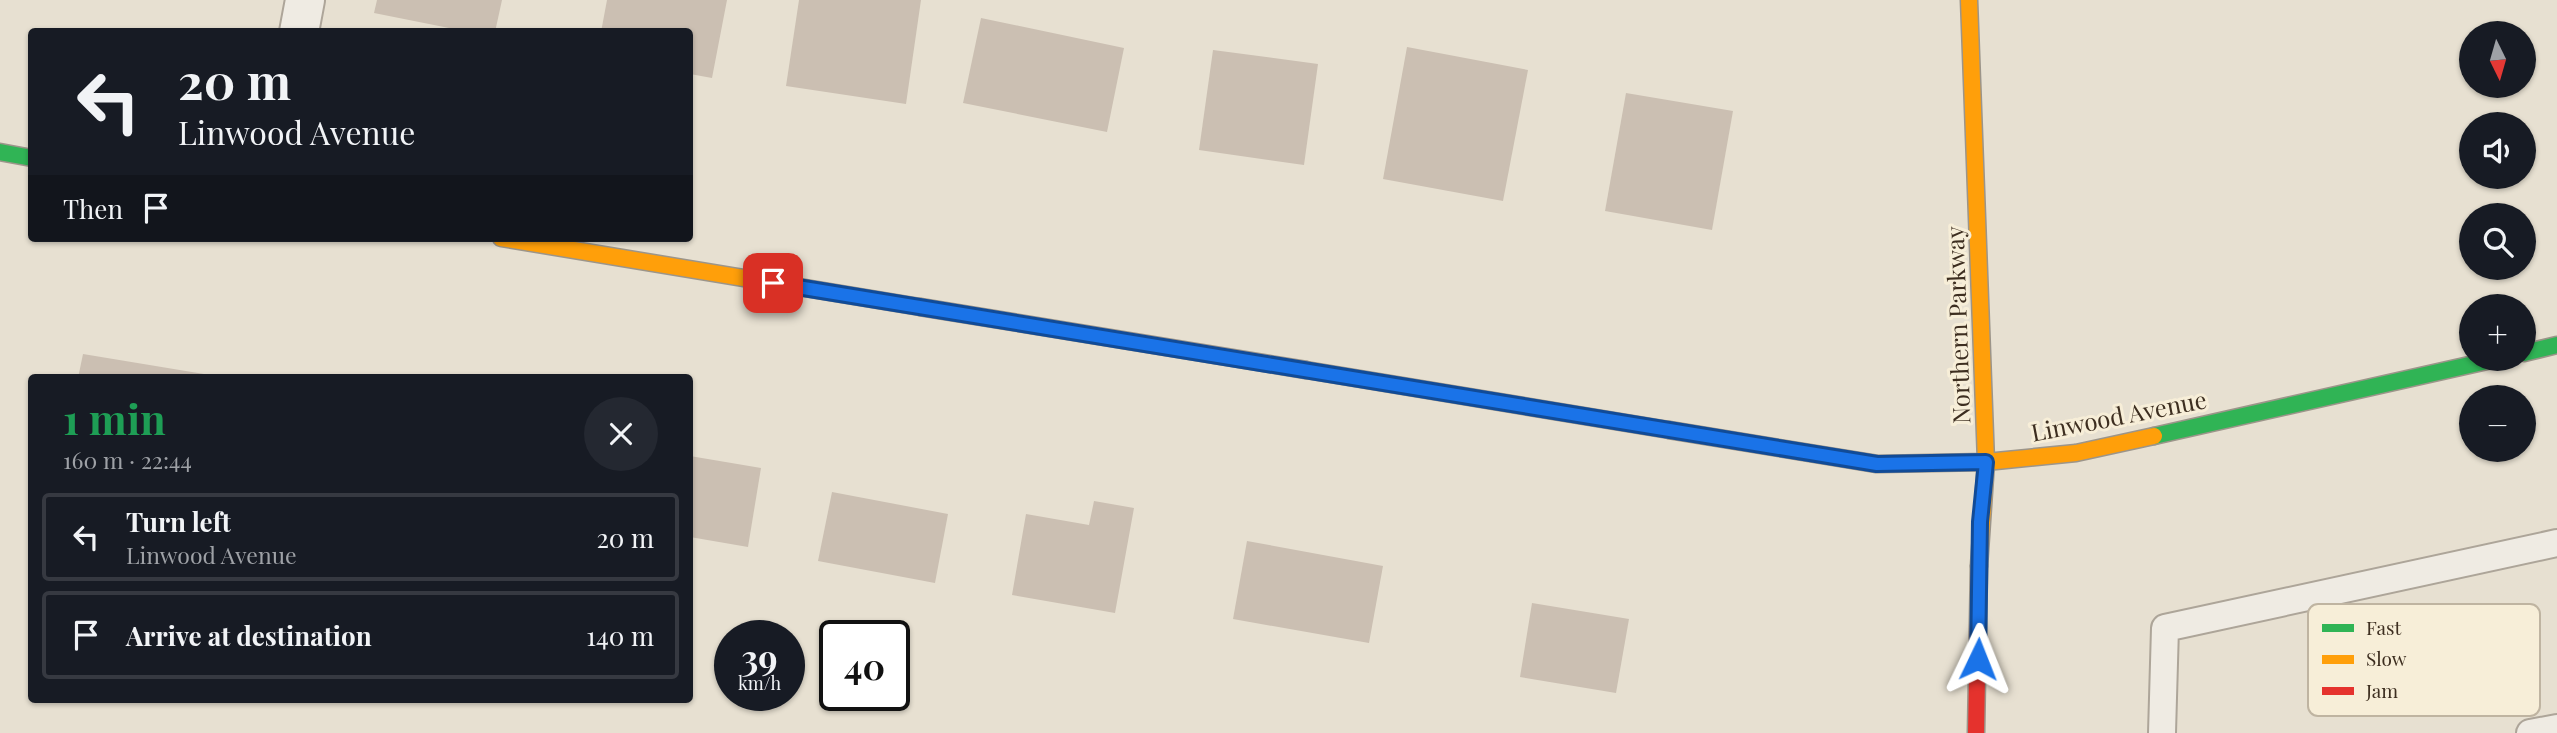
<!DOCTYPE html>
<meta charset="utf-8">
<style>
body{margin:0;font-family:"Playfair Display",serif;background:#242831;color:#f1f3f6;height:100vh;display:flex;flex-direction:column;font-size:26px;white-space:nowrap}
*{box-sizing:border-box;margin:0}
p{font-size:23px;color:#9ea1a6}
.icon{flex:none;width:38px;height:38px;fill:none;stroke:currentColor;stroke-width:2;stroke-linecap:round;stroke-linejoin:round}
.map{position:relative;flex:1;overflow:hidden}
.panel{position:absolute;left:28px;top:374px;width:665px;height:329px;display:flex;flex-direction:column;background:#171b24;border-radius:7px;box-shadow:0 2px 5px #0004}
.panel>*{flex:none}
.top-card{position:absolute;left:28px;top:28px;width:665px;height:214px;border-radius:7px;box-shadow:0 2px 5px #0004;background:#171b24;color:#f1f3f6;overflow:hidden}
.needle{width:46px;rotate:175deg}
.tools{position:absolute;left:2459px;top:21px;display:grid;gap:14px}
.tools a{display:grid;place-items:center;width:77px;height:77px;border-radius:50%;background:#171b24;box-shadow:0 2px 5px #0004;font-size:35px}
.speed{position:absolute;left:714px;top:620px;display:flex;gap:14px;font-size:35px;font-weight:700;text-align:center}
.speed>*{display:grid;place-content:center;width:91px;height:91px;border-radius:50%;background:#171b24;box-shadow:0 2px 5px #0004;line-height:1}
.speed small{font-size:18px;font-weight:400}
.speed .limit{border:4px solid #111;border-radius:10px;background:#fff;color:#111}
.pin{position:absolute;display:grid;place-items:center;width:60px;height:60px;color:#fff;margin:-30px;border-radius:14px;box-shadow:0 4px 10px #0006}
.me{position:absolute;width:77px;margin:-38px;rotate:2deg;stroke-linejoin:round;filter:drop-shadow(0 0 5px #0008)}
.turn{display:flex;align-items:center;gap:24px;height:147px;padding:0 35px;font-size:32px}
.turn .icon{width:91px;height:91px;stroke-width:2.5}
.turn b{display:block;font-size:49px;line-height:60px}
.then{display:flex;align-items:center;height:66px;padding:0 35px;background:#0003;gap:14px;font-size:26px}
.round{display:grid;place-items:center;flex:none;width:74px;height:74px;border-radius:37px;background:#242831}
.head{display:flex;align-items:center;justify-content:space-between;height:119px;padding:0 35px}
h1{font-size:42px;font-weight:700;line-height:52px;color:#1e9e55}
ul{padding:0;list-style:none}
li{display:flex;align-items:center;gap:21px;height:88px;margin:0 14px 10px;padding:0 21px;border:4px solid #363941;border-radius:7px}
li div{flex:1}
li b{display:block;font-size:26px}
li em{font-style:normal}
.map>svg:first-child{display:block}
</style>
<div class="map">
<svg width="2557" height="733" viewBox="0 0 2557 733">
<rect width="100%" height="100%" fill="#e7e0d1"/>
<g fill="#cbbfb2">
<path d="M377 0H502L495 32H469L374 13Z"/>
<path d="M607 0H727L712 78 690 74V32H601Z"/>
<path d="M799 0H921L906 104 786 86Z"/>
<path d="M981 18 1124 48 1107 132 963 103Z"/>
<path d="M1407 47 1528 70 1503 201 1383 179Z"/>
<path d="M1213 50 1318 64 1304 165 1199 150Z"/>
<path d="M1626 93 1733 111 1712 230 1605 211Z"/>
<path d="M83 354 210 375V378H78Z"/>
<path d="M690 456 761 468 748 547 690 537Z"/>
<path d="M832 492 948 514 935 583 818 561Z"/>
<path d="M1094 501 1134 508 1115 613 1012 595 1026 514 1089 525Z"/>
<path d="M1247 541 1383 566 1369 643 1233 619Z"/>
<path d="M1532 603 1629 619 1616 693 1520 677Z"/>
</g>
<g fill="none" stroke-linecap="round" stroke-linejoin="round">
<defs>
<g id="lane">
<path d="M2162 733 2165 628 2557 543"/>
<path d="M2530 733 2557 728"/>
</g>
<path id="street" d="M299 32 305 0"/>
<g id="fast">
<path d="M0 152 32 158"/>
<path d="M2524 353 2557 345"/>
<path d="M1306 370 1669 430"/>
<path d="M2154 436 2496 359"/>
</g>
<g id="slow">
<path d="M1969 0 1986 462 1979 566"/>
<path d="M501 238 920 307"/>
<path d="M1669 430 1877 464 1986 462 2076 453 2154 436"/>
</g>
<g id="jam">
<path d="M920 307 1306 370"/>
<path d="M1976 733 1979 566"/>
</g>
</defs>
<use href="#lane" stroke="#ada599" stroke-width="30"/>
<use href="#street" stroke="#ada599" stroke-width="42"/>
<use href="#fast" stroke="#9c958a" stroke-width="19"/>
<use href="#slow" stroke="#9c958a" stroke-width="19"/>
<use href="#jam" stroke="#9c958a" stroke-width="19"/>
<use href="#lane" stroke="#efebe3" stroke-width="26"/>
<use href="#street" stroke="#efebe3" stroke-width="38"/>
<use href="#fast" stroke="#30b455" stroke-width="16"/>
<use href="#slow" stroke="#ff9f0a" stroke-width="16"/>
<use href="#jam" stroke="#e5322d" stroke-width="16"/>
</g>
<g fill="none" stroke-linecap="round" stroke-linejoin="round">
<defs>
<path id="route" d="M773 283 1877 464 1986 462 1980 522 1978 659"/>
</defs>
<use href="#route" stroke="#114b97" stroke-width="18"/>
<use href="#route" stroke="#1a73e8" stroke-width="12"/>
</g>
<g text-anchor="middle" stroke-width="6" stroke-linejoin="round" paint-order="stroke">
<g font-size="24" fill="#3d2e20" stroke="#f7eed8">
<text transform="translate(1959 325) rotate(-92)" y="8">Northern Parkway</text>
<text transform="translate(2119 417) rotate(-11)" y="8">Linwood Avenue</text>
</g>
</g>
<rect x="2308" y="604" width="232" height="112" rx="10" fill="#f7eed8" stroke="#bfb4a1" stroke-width="2"/>
<rect x="2322" y="624" width="32" height="8" fill="#30b455"/>
<rect x="2322" y="655" width="32" height="9" fill="#ff9f0a"/>
<rect x="2322" y="687" width="32" height="8" fill="#e5322d"/>
<g font-size="19" fill="#3d2e20">
<text x="2366" y="635">Fast</text>
<text x="2366" y="666">Slow</text>
<text x="2366" y="698">Jam</text>
</g>
</svg>
<div class="tools">
<a><svg class="needle" viewBox="-14 -14 28 28"><path d="M0-13l5 13h-10z" fill="#e53935"/><path d="M0 13l5-13h-10z" fill="#9ea1a6"/></svg></a>
<a><svg class="icon" aria-label="sound" viewBox="0 0 24 24"><path d="M4 9h4l5-4v14l-5-4H4zM17 9q2 3 0 6"/></svg></a>
<a><svg class="icon" aria-label="search" viewBox="0 0 24 24"><circle cx="10" cy="10" r="6"/><path d="M15 15l6 6"/></svg></a>
<a>+</a>
<a>−</a>
</div>
<div class="speed"><div>39<small>km/h</small></div><div class="limit">40</div></div>
<div class="pin" style="left:773px;top:283px;background:#d93025"><svg class="icon" aria-label="arrive" viewBox="0 0 24 24"><path d="M6 21V4h12l-3 4 3 4H6"/></svg></div>
<svg class="me" style="left:1978px;top:659px" viewBox="-20 -20 40 40"><path d="M0-17L14 15 0 8-14 15z" fill="#1a73e8" stroke="#fff" stroke-width="4"/></svg>
<div class="top-card">
<div class="turn"><svg class="icon" aria-label="left" viewBox="0 0 24 24"><path d="M17 20v-9H6M10 6l-5 5 5 5"/></svg><div><b>20 m</b>Linwood Avenue</div></div>
<div class="then">Then<svg class="icon" aria-label="arrive" viewBox="0 0 24 24"><path d="M6 21V4h12l-3 4 3 4H6"/></svg></div>
</div>
<section class="panel">
<div class="head"><div><h1>1 min</h1><p>160 m · 22:44</p></div><a class="round"><svg class="icon" aria-label="close" viewBox="0 0 24 24"><path d="M6 6l12 12M18 6L6 18"/></svg></a></div>
<ul>
<li><svg class="icon" aria-label="left" viewBox="0 0 24 24"><path d="M17 20v-9H6M10 6l-5 5 5 5"/></svg><div><b>Turn left</b><p>Linwood Avenue</p></div><em>20 m</em></li>
<li><svg class="icon" aria-label="arrive" viewBox="0 0 24 24"><path d="M6 21V4h12l-3 4 3 4H6"/></svg><div><b>Arrive at destination</b></div><em>140 m</em></li>
</ul>
</section>
</div>
